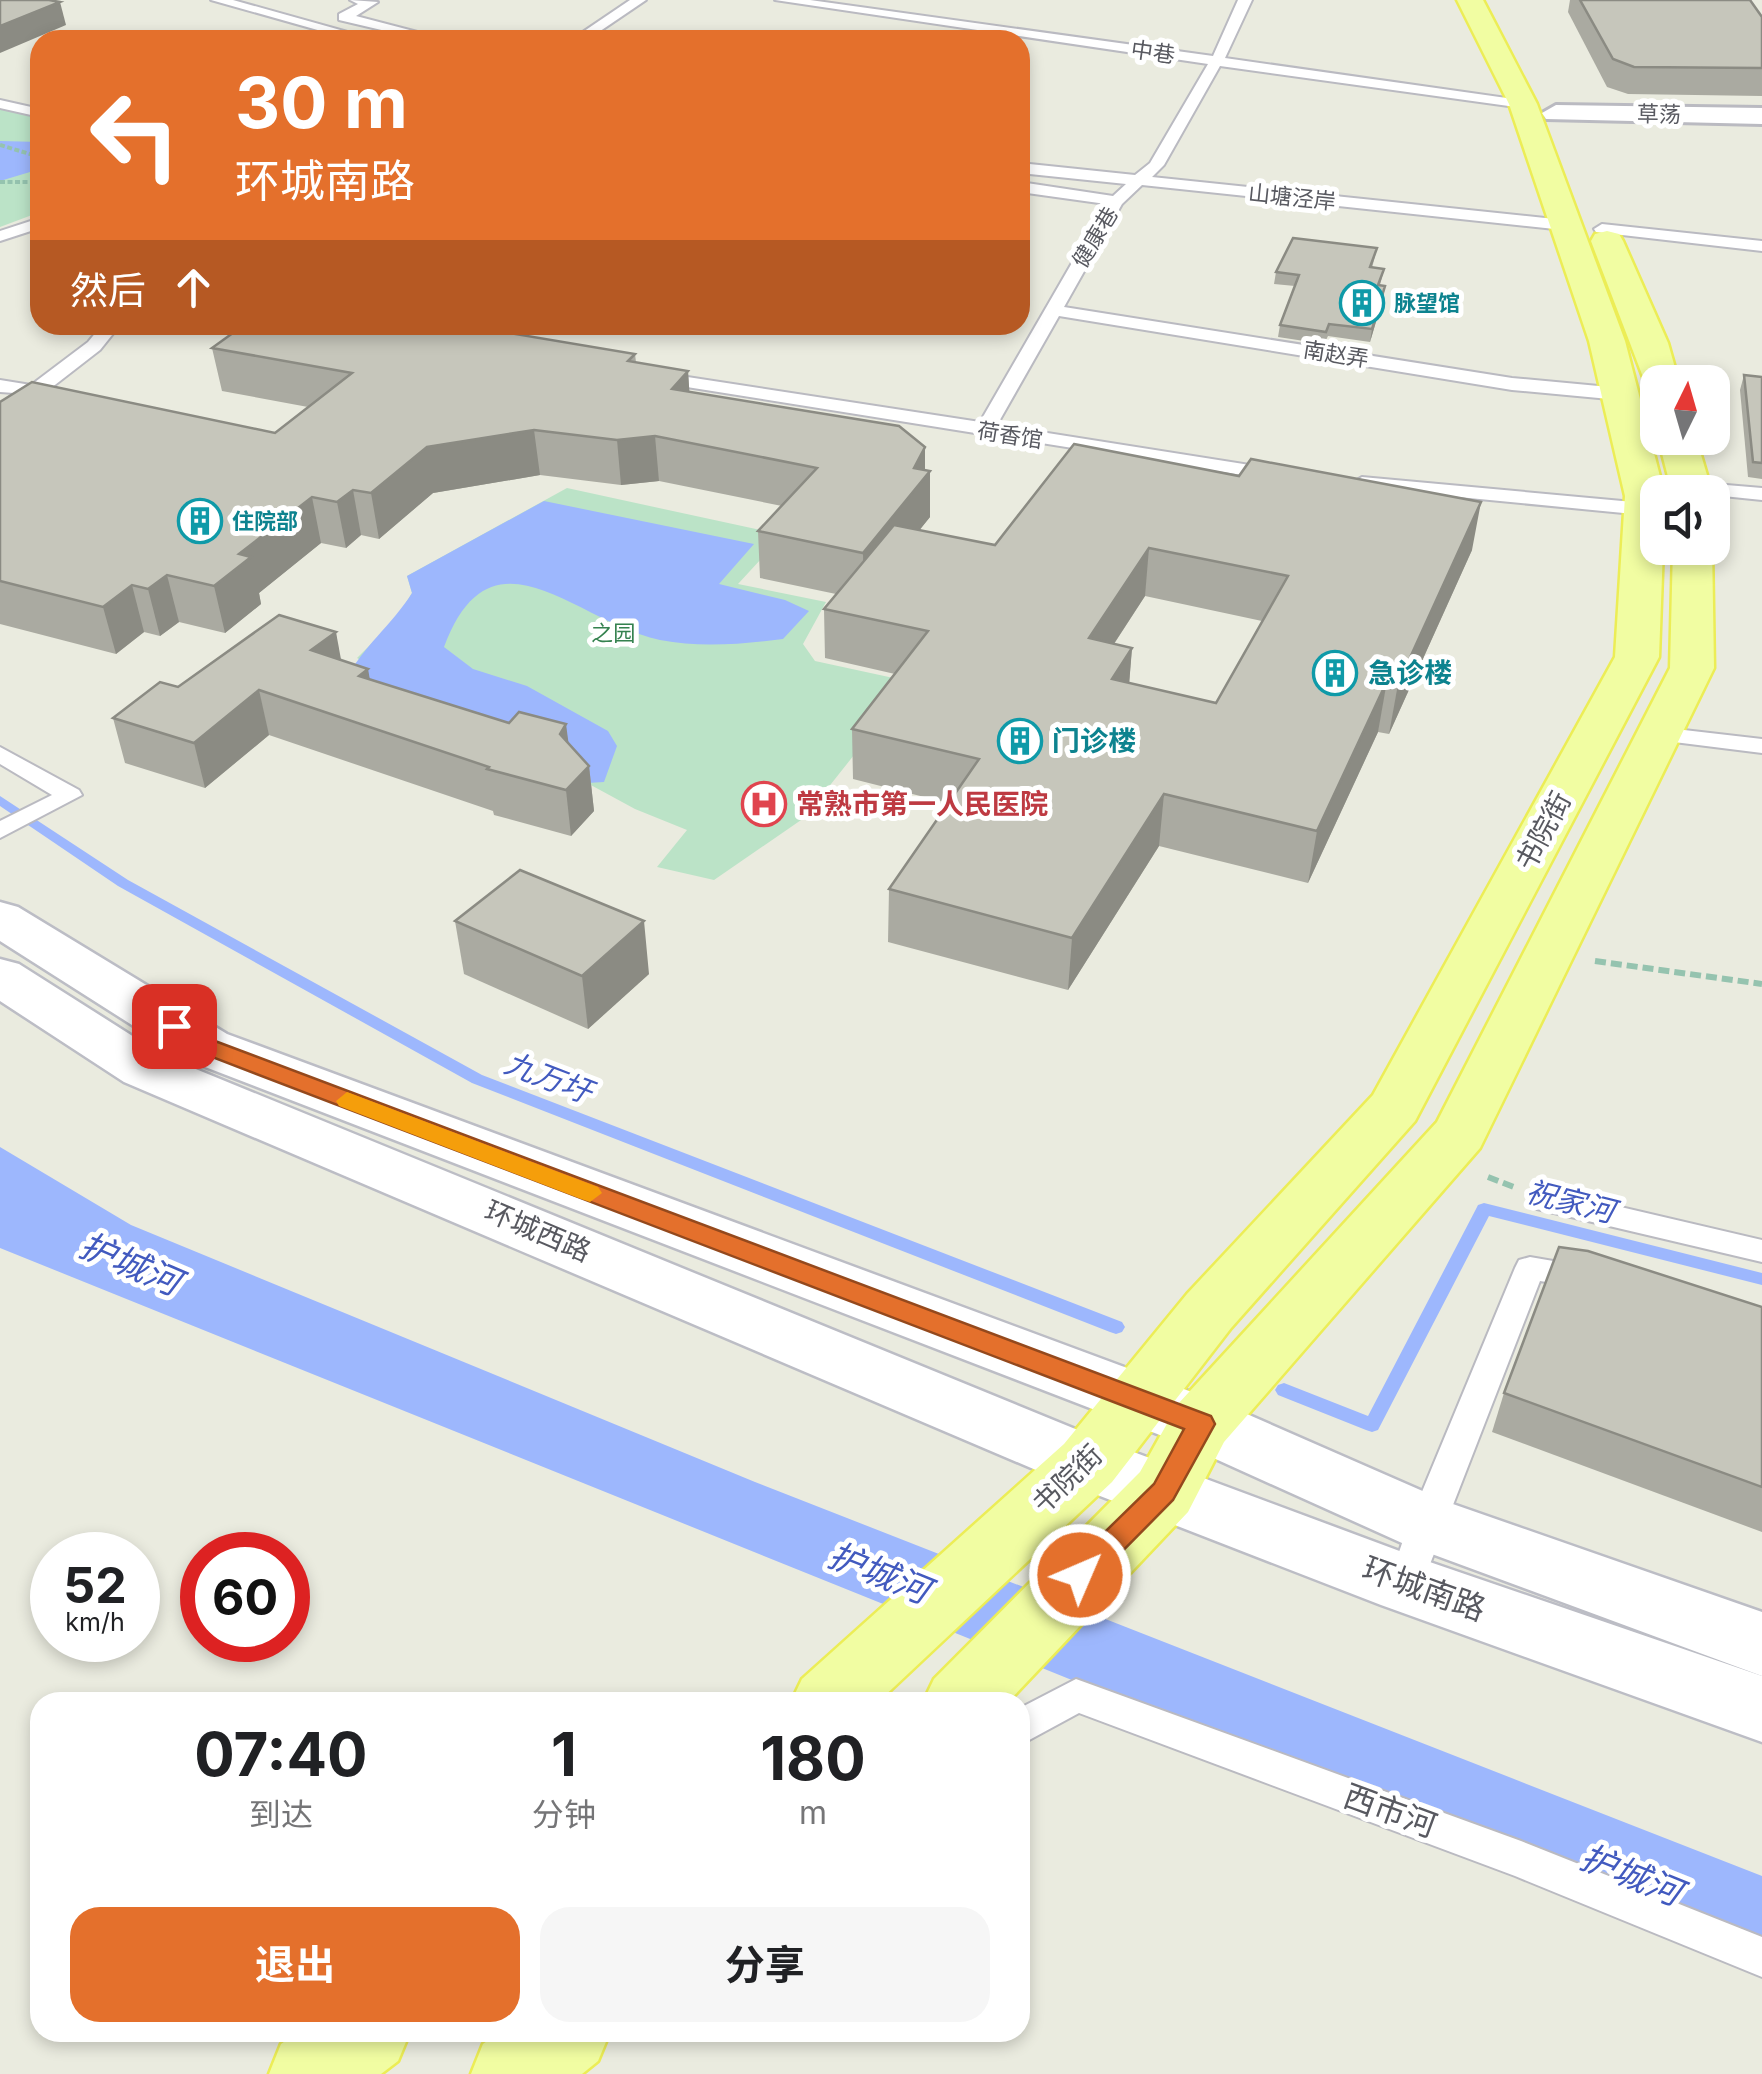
<!DOCTYPE html>
<html lang="zh">
<meta charset="utf-8">
<style>
body{margin:0;font-family:Inter,"Noto Sans SC",sans-serif;background:#f6f6f6;color:#202124;height:100vh;display:flex;flex-direction:column;font-size:38px;white-space:nowrap}
*{box-sizing:border-box;margin:0}
p{font-size:32px;color:#757577}
.icon{flex:none;width:55px;height:55px;fill:none;stroke:currentColor;stroke-width:2;stroke-linecap:round;stroke-linejoin:round}
.map{position:relative;flex:1;overflow:hidden}
.details{position:absolute;left:30px;top:1692px;width:1000px;height:350px;display:flex;flex-direction:column;background:#fff;border-radius:30px;box-shadow:0 5px 15px #0003}
.details>*{flex:none}
.top-card{position:absolute;left:30px;top:30px;width:1000px;height:305px;border-radius:30px;box-shadow:0 5px 15px #0003;background:#e4702c;color:#fff;overflow:hidden}
.needle{width:65px;rotate:5deg}
.tools{position:absolute;left:1640px;top:365px;display:grid;gap:20px}
.tools a{display:grid;place-items:center;width:90px;height:90px;border-radius:20px;background:#fff;box-shadow:0 5px 15px #0003;font-size:50px}
.speed{position:absolute;left:30px;top:1532px;display:flex;gap:20px;font-size:50px;font-weight:700;text-align:center}
.speed>*{display:grid;place-content:center;width:130px;height:130px;border-radius:50%;background:#fff;box-shadow:0 5px 15px #0003;line-height:1}
.speed small{font-size:25px;font-weight:400}
.speed .limit{border:15px solid #d22;background:#fff;color:#111}
.pin{position:absolute;display:grid;place-items:center;width:85px;height:85px;color:#fff;margin:-42px;border-radius:20px;box-shadow:0 5px 15px #0006}
.me{position:absolute;width:110px;margin:-55px;rotate:45deg;stroke-linejoin:round;filter:drop-shadow(0 0 8px #0008)}
.turn{display:flex;align-items:center;gap:35px;height:210px;padding:0 40px;font-size:45px}
.turn .icon{width:130px;height:130px;stroke-width:2.5}
.turn b{display:block;font-size:70px;line-height:85px}
.then{display:flex;align-items:center;height:95px;padding:0 40px;background:#0003;gap:20px;font-size:38px}
.eta{display:flex;justify-content:space-evenly;align-items:center;height:170px;text-align:center}
.eta b{font-size:60px;font-weight:700;line-height:70px}
.cta{display:flex;gap:20px;margin-top:auto;padding:20px 40px}
.cta a{flex:1;height:115px;border-radius:30px;background:#e4702c;color:#fff;font-size:40px;font-weight:700;line-height:115px;text-align:center}
.cta a+a{background:#f6f6f6;color:#202124}
.map>svg:first-child{display:block}
</style>
<div class="map">
<svg width="1762" height="2074" viewBox="0 0 1762 2074">
<rect width="100%" height="100%" fill="#eaebdf"/>
<g fill="#bbe3c7">
<path d="M0 108 40 117V212L0 227Z"/>
<path d="M567 488 783 535 738 584 826 602 803 644 815 661 912 682 804 818 714 880 657 867 687 830 635 809 357 658 395 620 412 593 407 576Z"/>
</g>
<g fill="#9db7fd">
<path d="M0 141 40 142V169L0 181Z"/>
<path d="M544 501 754 544 719 584 785 600 809 611 783 639C742 644 701 648 660 640 575 622 492 519 444 647L473 669 527 686 608 731 617 746 604 782 587 783 346 680C362 647 392 625 412 593L407 576Z"/>
<path d="M0 1147 131 1225 755 1482 1762 1876V1970L1434 1826 0 1248Z"/>
</g>
<g fill="none" stroke-linecap="round" stroke-linejoin="round">
<g fill="#9db7fd" fill-rule="evenodd">
<path d="M0 796 128 880 482 1075 1122 1322 1125 1327 1122 1332 1116 1334 1110 1332 472 1083 118 886 0 806Z"/>
<path d="M1484 1203 1762 1273V1285L1489 1216 1378 1430 1372 1432 1366 1430 1278 1395 1275 1390 1278 1385 1284 1383 1368 1416 1476 1209 1478 1205Z"/>
</g>
<defs>
<g id="service">
<path d="M211 0H233L376 40H353Z"/>
<path d="M350 0 378 2 356 16 448 40H424L339 20V14L358 4Z"/>
<path d="M630 0H646L587 40H571Z"/>
<path d="M775 0H810L1213 56 1238 0H1252L1225 58 1528 101V107L1523 108 1220 66 1164 165 1152 177 1564 220 1572 225 1564 230 1142 185 1122 204 1064 307 1512 378 1620 388 1629 394 1620 400 1512 390 1059 316 997 425 1287 471V479L1280 481 991 435 984 438 975 433 649 381V373L655 372 980 422 1106 204 1020 192V182L1113 196 1126 184 1020 173V163L1135 175 1150 163 1208 64Z"/>
<path d="M0 100 40 109V117L0 108Z"/>
<path d="M40 218V228L0 241V231Z"/>
<path d="M1602 224 1762 241V251L1596 232 1594 229Z"/>
<path d="M102 325H120L100 350 42 395 0 392V380L31 385 88 342Z"/>
<path d="M1362 477 1644 503 1654 509 1644 515 1355 487 1352 483Z"/>
<path d="M1691 482 1762 488V500L1684 492 1681 488Z"/>
<path d="M1658 727 1762 739V753L1650 739 1646 734 1650 729Z"/>
<path d="M0 747 79 790 82 795 0 838V821L52 795 0 764Z"/>
<path d="M1548 1190 1762 1240V1262L1537 1209 1533 1201 1537 1193Z"/>
<path d="M1530 1257 1594 1268 1598 1276 1594 1284 1583 1288 1540 1281 1418 1595 1406 1599 1394 1595 1388 1584 1409 1523 1515 1268 1519 1260Z"/>
<path d="M1076 1679 1521 1841 1762 1937V1977L1515 1876 1079 1713 1020 1745V1708Z"/>
</g>
<path id="minor" d="M1556 105 1762 108V124L1546 119 1542 113Z"/>
<g id="secondary">
<path d="M0 902 18 907 227 1034 1224 1404 1450 1503 1762 1612V1676L1402 1543 1178 1442 187 1060 0 941Z"/>
<path d="M0 959 19 964 164 1056 1112 1444 1421 1559 1762 1676V1742L1381 1605 1064 1482 124 1082 0 1001Z"/>
</g>
<g id="primary">
<path d="M1457 0H1483L1537 104 1625 341 1664 492H1658V548H1663L1659 657 1415 1121 1231 1328 1112 1482 878 1702H791L802 1679 1064 1444 1187 1294 1373 1095 1615 657 1625 496 1589 341 1509 104Z"/>
<path d="M1607 231 1619 234 1623 241 1668 343 1679 382H1658V392L1648 390 1591 241 1595 234Z"/>
<path d="M1658 438H1696L1712 492H1672Z"/>
<path d="M1712 545 1714 668 1480 1148 1224 1442 1188 1512 1008 1702H923L934 1679 1140 1472 1178 1404 1437 1122 1670 668 1673 548Z"/>
<path d="M298 2032H410L398 2061 381 2074H269L281 2044Z"/>
<path d="M499 2032H610L598 2061 582 2074H471L483 2044Z"/>
</g>
</defs>
<use href="#service" stroke="#babac1" stroke-width="4"/>
<use href="#minor" stroke="#babac1" stroke-width="6"/>
<use href="#secondary" stroke="#bcbdc5" stroke-width="5"/>
<use href="#primary" stroke="#eced56" stroke-width="5"/>
<g stroke="#95c3af" stroke-width="4" stroke-dasharray="5 2.5" stroke-linecap="butt">
<path d="M0 145 40 157"/>
<path d="M0 182H40"/>
</g>
<g stroke="#95c3af" stroke-width="6" stroke-dasharray="11 5" stroke-linecap="butt">
<path d="M1595 961 1762 984"/>
<path d="M1488 1177 1514 1187"/>
</g>
<use href="#service" fill="#fff" fill-rule="evenodd"/>
<use href="#minor" fill="#fff" fill-rule="evenodd"/>
<use href="#secondary" fill="#fff" fill-rule="evenodd"/>
<use href="#primary" fill="#f1fda2" fill-rule="evenodd"/>
</g>
<g fill="#aaaaa1" fill-rule="evenodd">
<path d="M1570 0H1750L1762 17V96L1628 94 1607 87 1568 12Z"/>
<path d="M1377 248 1372 268 1384 269 1380 285 1385 286 1383 298 1370 342 1328 336 1324 344 1278 337 1280 325 1295 286 1274 284 1276 272Z"/>
<path d="M212 348 635 354 636 362 688 371 689 391 925 447V470L930 517 919 530 995 545 1472 550 1389 734 1378 732 1308 883 1159 846 1068 990 888 942 889 889 948 803 853 779 852 729 895 674 825 658 824 609 836 594 760 578 758 531 782 506 659 481 621 485 540 475 433 493 379 539 361 535 346 548 321 543 259 593 261 604 225 633 179 622 160 636 144 632 116 654 0 624V402L275 433 308 407 222 391ZM1145 596 1262 621 1216 703 1129 683 1132 648 1114 644Z"/>
<path d="M1744 375 1762 377V479L1748 477 1740 390Z"/>
<path d="M341 660 370 679 569 743 589 766 594 811 571 836 494 815 493 811 269 735 205 788 125 763 113 718 178 687Z"/>
<path d="M455 921 649 974 588 1029 464 974Z"/>
<path d="M1762 1307V1532L1492 1432 1504 1393Z"/>
</g>
<g fill="#8b8b83">
<path d="M60 2 66 25 0 53V26Z"/>
<path d="M1385 286 1383 298 1370 342 1372 329Z"/>
<path d="M688 371 691 415 672 389Z"/>
<path d="M534 430 540 475 433 493 379 539 371 493 427 447Z"/>
<path d="M655 436 659 481 621 485 617 440Z"/>
<path d="M925 447V478L930 471V517L864 600 863 553Z"/>
<path d="M353 490 361 535 346 548 337 502Z"/>
<path d="M312 497 321 543 259 593 261 604 225 633 214 586 239 554Z"/>
<path d="M1481 502 1472 550 1389 734 1398 684Z"/>
<path d="M1149 548 1145 596 1085 688 1089 638Z"/>
<path d="M167 575 179 622 160 636 148 589Z"/>
<path d="M132 585 144 632 116 654 103 607Z"/>
<path d="M336 632 344 676 311 650Z"/>
<path d="M1132 648 1128 698 1112 679Z"/>
<path d="M368 669 376 713 359 676Z"/>
<path d="M1387 681 1378 732 1308 883 1317 831Z"/>
<path d="M259 690 269 735 205 788 194 743Z"/>
<path d="M566 724 572 769 560 734Z"/>
<path d="M589 766 594 811 571 836 566 790Z"/>
<path d="M1164 794 1159 846 1068 990 1072 938Z"/>
<path d="M644 921 649 974 588 1029 582 976Z"/>
</g>
<g fill="#c6c6bb" stroke="#8b8b83" stroke-width="2.5" fill-rule="evenodd">
<path d="M0 0H49L60 2 0 26Z"/>
<path d="M1580 0H1750L1762 17V68L1634 67 1613 59Z"/>
<path d="M1293 238 1377 248 1370 267 1384 269 1378 285 1385 286 1372 329 1329 324 1326 332 1280 325 1299 275 1276 272Z"/>
<path d="M244 325H462L635 354 628 361 688 371 672 389 899 426 925 447 914 468 930 471 863 553 758 531 817 468 655 436 617 440 534 430 427 447 371 493 353 490 337 502 312 497 239 554 251 557 214 586 167 575 148 589 132 585 103 607 0 581V402L32 382 275 433 352 373 212 348Z"/>
<path d="M1744 375 1762 377V463L1753 462Z"/>
<path d="M1074 444 1239 476 1251 459 1481 502 1398 684 1387 681 1317 831 1164 794 1072 938 889 889 979 759 852 729 928 631 824 609 894 525 995 545ZM1149 548 1288 576 1216 703 1112 679 1132 648 1089 638Z"/>
<path d="M279 615 336 632 311 650 368 669 359 676 509 723 519 712 566 724 560 734 589 766 566 790 487 769 489 767 259 690 194 743 113 718 160 682 178 687Z"/>
<path d="M520 870 644 921 582 976 455 921Z"/>
<path d="M1559 1247 1588 1251 1762 1307V1487L1504 1393Z"/>
</g>
<path fill="#e4702c" stroke="#94491d" stroke-width="2.5" d="M174 1019 215 1041 1211 1416 1215 1424 1173 1500 1091 1583 1080 1587 1070 1583 1066 1575 1070 1566 1154 1484 1184 1429 199 1052 167 1032 163 1026 167 1021Z"/>
<path fill="#f59e0b" d="M347 1092 598 1187 602 1193 590 1202 581 1199 339 1106 336 1101Z"/>
<defs>
<symbol id="building-ring" viewBox="-11 -11 22 22"><circle r="9.5" fill="#fff" stroke="#0f9aa8" stroke-width="1.5"/><path d="M-4-6H4V6H1V3H-1V6H-4ZM-2.5-4.3h1.7v1.8h-1.7ZM.8-4.3h1.7v1.8H.8ZM-2.5-1h1.7V.8h-1.7ZM.8-1h1.7V.8H.8Z" fill="#0f9aa8"/></symbol>
<symbol id="hospital-ring" viewBox="-11 -11 22 22"><circle r="9.5" fill="#fff" stroke="#e0444e" stroke-width="1.5"/><path d="M-5-5h3v3.5h4V-5h3V5h-3V1.5h-4V5h-3Z" fill="#e0444e"/></symbol>
</defs>
<g fill-rule="evenodd">
<use href="#building-ring" x="1337" y="278" width="50" height="50"/>
<use href="#building-ring" x="175" y="496" width="50" height="50"/>
<use href="#building-ring" x="1310" y="648" width="50" height="50"/>
<use href="#building-ring" x="995" y="716" width="50" height="50"/>
<use href="#hospital-ring" x="739" y="779" width="50" height="50"/>
</g>
<g text-anchor="middle" stroke-width="10" stroke-linejoin="round" paint-order="stroke">
<g font-size="22" fill="#585960" stroke="#fff">
<text transform="translate(1153 52) rotate(8)" y="8">中巷</text>
<text transform="translate(1659 114) rotate(1)" y="8">草荡</text>
<text transform="translate(1292 197) rotate(6)" y="8">山塘泾岸</text>
<text transform="translate(1095 237) rotate(-59)" y="8">健康巷</text>
<text transform="translate(1336 354) rotate(9)" y="8">南赵弄</text>
<text transform="translate(1010 435) rotate(9)" y="8">荷香馆</text>
</g>
<g font-size="22" font-weight="bold" fill="#0d838f" stroke="#fff" text-anchor="start">
<text x="1394" y="311">脉望馆</text>
<text x="232" y="529">住院部</text>
</g>
<g font-size="22" fill="#35824f" stroke="#fff">
<text x="613" y="641">之园</text>
</g>
<g font-size="28" font-weight="bold" fill="#0d838f" stroke="#fff" text-anchor="start">
<text x="1368" y="683">急诊楼</text>
<text x="1052" y="751">门诊楼</text>
</g>
<g font-size="28" font-weight="bold" fill="#be3a42" stroke="#fff" text-anchor="start">
<text x="796" y="814">常熟市第一人民医院</text>
</g>
<g font-size="28" fill="#585960" stroke="#fff">
<text transform="translate(1543 831) rotate(-62)" y="10">书院街</text>
<text transform="translate(538 1231) rotate(23)" y="10">环城西路</text>
<text transform="translate(1067 1479) rotate(-44)" y="10">书院街</text>
</g>
<g font-size="30" font-style="italic" fill="#425abf" stroke="#fff">
<text transform="translate(548 1078) rotate(21)" y="10">九万圩</text>
<text transform="translate(1570 1202) rotate(14)" y="10">祝家河</text>
</g>
<g font-size="32" fill="#585960" stroke="#fff">
<text transform="translate(1424 1589) rotate(20)" y="11">环城南路</text>
<text transform="translate(1390 1811) rotate(20)" y="11">西市河</text>
</g>
<g font-size="35" font-style="italic" fill="#425abf" stroke="#fff">
<text transform="translate(130 1264) rotate(23)" y="12">护城河</text>
<text transform="translate(879 1573) rotate(22)" y="12">护城河</text>
<text transform="translate(1631 1875) rotate(22)" y="12">护城河</text>
</g>
</g>
</svg>
<div class="tools">
<a><svg class="needle" viewBox="-14 -14 28 28"><path d="M0-13l5 13h-10z" fill="#e53935"/><path d="M0 13l5-13h-10z" fill="#757577"/></svg></a>
<a><svg class="icon" aria-label="sound" viewBox="0 0 24 24"><path d="M4 9h4l5-4v14l-5-4H4zM17 9q2 3 0 6"/></svg></a>
</div>
<div class="speed"><div>52<small>km/h</small></div><div class="limit">60</div></div>
<div class="pin" style="left:174px;top:1026px;background:#d93025"><svg class="icon" aria-label="arrive" viewBox="0 0 24 24"><path d="M6 21V4h12l-3 4 3 4H6"/></svg></div>
<svg class="me" style="left:1080px;top:1575px" viewBox="-20 -20 40 40"><circle r="17" fill="#e4702c" stroke="#fff" stroke-width="3"/><path d="M0-11L8 9 0 5-8 9z" fill="#fff"/></svg>
<div class="top-card">
<div class="turn"><svg class="icon" aria-label="left" viewBox="0 0 24 24"><path d="M17 20v-9H6M10 6l-5 5 5 5"/></svg><div><b>30 m</b>环城南路</div></div>
<div class="then">然后<svg class="icon" aria-label="ahead" viewBox="0 0 24 24"><path d="M12 20V5M6 11l6-6 6 6"/></svg></div>
</div>
<section class="details">
<div class="eta">
<div><b>07:40</b><p>到达</p></div>
<div><b>1</b><p>分钟</p></div>
<div><b>180</b><p>m</p></div>
</div>
<div class="cta"><a>退出</a><a>分享</a></div>
</section>
</div>
